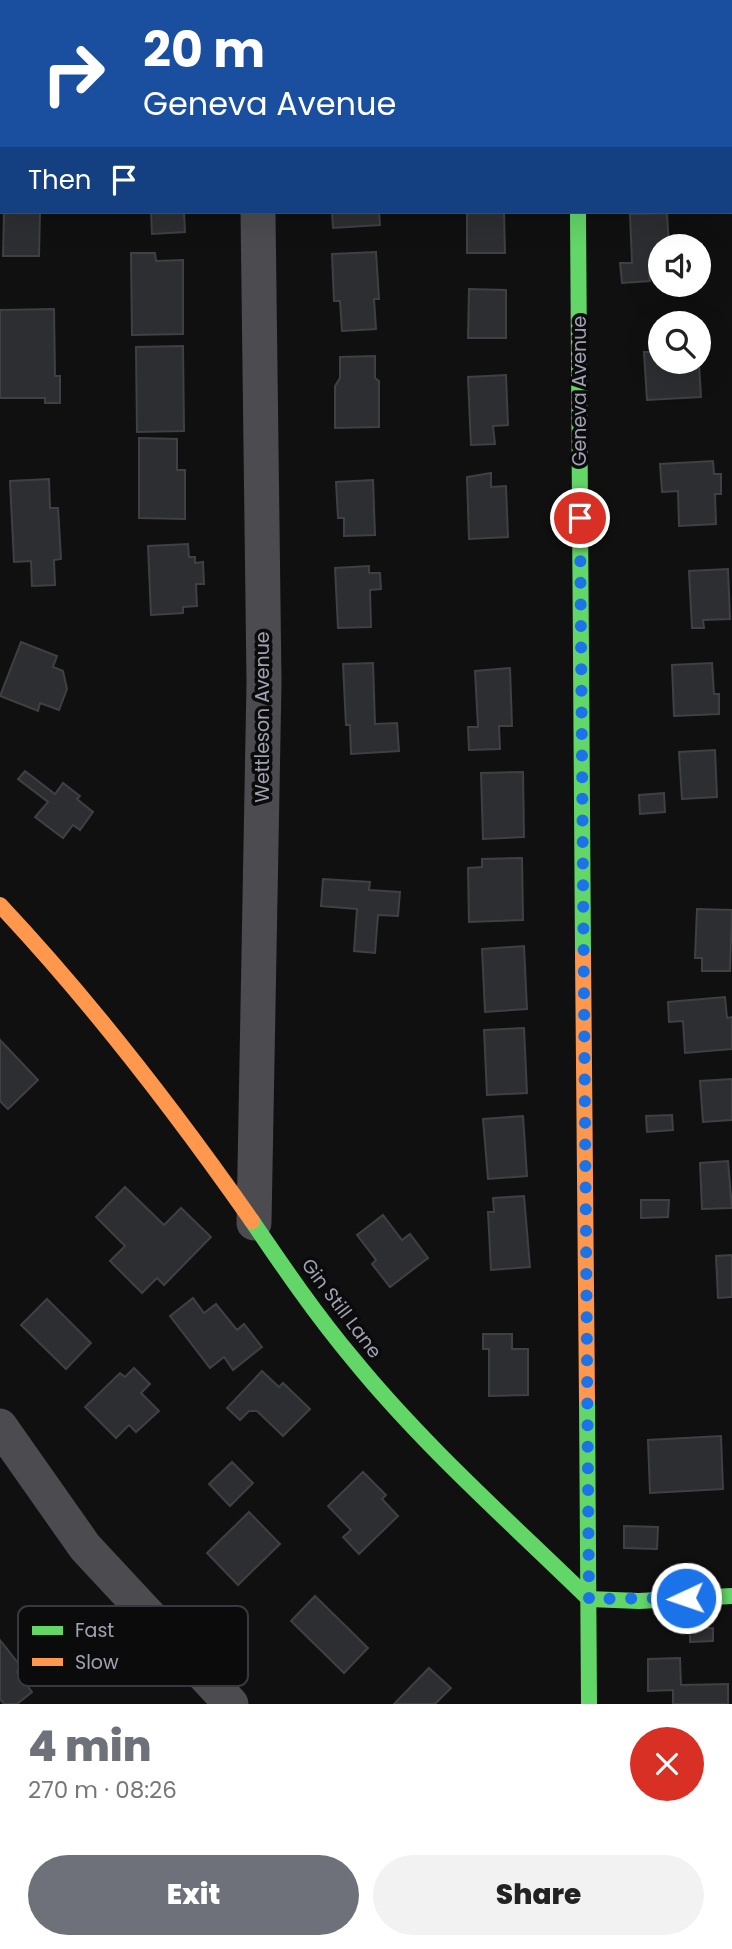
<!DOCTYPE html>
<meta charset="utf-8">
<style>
body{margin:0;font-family:Poppins,sans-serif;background:#f2f2f2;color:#222;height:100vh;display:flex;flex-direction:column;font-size:26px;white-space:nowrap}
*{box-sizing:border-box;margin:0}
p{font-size:23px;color:#767676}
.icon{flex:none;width:38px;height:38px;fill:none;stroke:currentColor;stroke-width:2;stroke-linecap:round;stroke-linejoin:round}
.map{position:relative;height:1704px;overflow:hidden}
.panel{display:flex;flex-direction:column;background:#fff;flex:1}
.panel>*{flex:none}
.hud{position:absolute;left:0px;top:0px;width:733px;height:214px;box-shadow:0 7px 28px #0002;background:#1a4fa0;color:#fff;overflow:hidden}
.tools{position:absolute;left:648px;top:234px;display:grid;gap:14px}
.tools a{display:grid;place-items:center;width:63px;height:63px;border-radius:50%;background:#fff;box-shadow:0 7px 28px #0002;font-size:35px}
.pin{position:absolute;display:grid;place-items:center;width:60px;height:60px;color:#fff;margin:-30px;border:4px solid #fff;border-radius:50%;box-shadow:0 2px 7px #0007}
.me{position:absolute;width:77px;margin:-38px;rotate:267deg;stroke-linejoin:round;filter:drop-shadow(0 0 5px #0008)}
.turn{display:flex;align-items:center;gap:24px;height:147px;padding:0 28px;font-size:32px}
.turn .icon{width:91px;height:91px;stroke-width:2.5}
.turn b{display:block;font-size:49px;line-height:60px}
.then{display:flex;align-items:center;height:66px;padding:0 28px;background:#0003;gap:14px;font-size:26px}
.round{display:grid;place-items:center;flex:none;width:74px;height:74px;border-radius:37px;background:#f2f2f2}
.headline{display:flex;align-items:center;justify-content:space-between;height:119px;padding:0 28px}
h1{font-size:42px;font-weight:800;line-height:52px;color:#6e707a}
.action{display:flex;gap:14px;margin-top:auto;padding:14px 28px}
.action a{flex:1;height:80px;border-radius:42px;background:#6e707a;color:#fff;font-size:28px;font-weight:800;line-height:80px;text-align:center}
.action a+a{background:#f2f2f2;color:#222}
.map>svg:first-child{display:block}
</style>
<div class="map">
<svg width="732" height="1704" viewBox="0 0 732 1704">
<rect width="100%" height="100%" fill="#101011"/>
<g fill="#2d2e31" stroke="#404044" stroke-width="2">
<path d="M4 212H40L39 256H3Z"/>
<path d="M151 212H184L185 232 152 234Z"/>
<path d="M332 212H379L380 225 333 228Z"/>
<path d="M467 212H504L505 253H467Z"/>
<path d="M667 213 669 247H660V272L649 273 650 281 622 283 620 263H632L630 214Z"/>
<path d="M376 252 379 299H374L376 329 342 331 340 301H334L332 254Z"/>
<path d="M131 253H155L156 261 183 260V334L132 335Z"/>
<path d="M469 289 506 290V338H468Z"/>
<path d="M54 309 55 376H60V403H45V398H0V310Z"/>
<path d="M183 346 184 431 137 432 136 347Z"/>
<path d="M644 352H660V362H665V366L699 364 701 397 647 400Z"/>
<path d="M375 356V378L379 381V427L335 428V386L340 378V357Z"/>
<path d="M506 375 508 425 493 426 495 444 471 445 468 377Z"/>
<path d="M139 438 177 439V470H185V519L139 518Z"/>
<path d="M713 461 714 474H721V494H715L716 524 679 526 678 491 662 492 660 464Z"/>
<path d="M491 473V487L506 486 508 537 469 539 467 477Z"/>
<path d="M49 479 50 508H58L61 559 54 560 55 585 32 586 31 561 14 562 10 481Z"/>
<path d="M373 480 375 535 344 536V518H338L336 482Z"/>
<path d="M188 544 189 557H195V563L203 562 204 584H196L197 606 183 607V613L151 615 148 546Z"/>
<path d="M369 566V573H380L381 589 370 590 371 627 338 628 335 568Z"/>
<path d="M728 569 730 619 703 620 704 628H692L689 571Z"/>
<path d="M21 642 57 656 53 667 63 671 67 689 59 710 40 703 38 711 0 696Z"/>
<path d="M373 663 375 724 397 723 399 751 351 754 350 725H346L343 664Z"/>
<path d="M712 663 714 694H719V714L674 716 672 665Z"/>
<path d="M510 668 512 726H499L500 749 469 750 468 727H478L475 671Z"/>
<path d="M715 750 717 797 682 799 679 752Z"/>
<path d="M25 771 55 794 63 783 80 796 77 799 93 812 80 830 73 825 63 838 35 817 48 802 18 779Z"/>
<path d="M523 772 524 837 483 839 481 773Z"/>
<path d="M664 793 665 812 640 814 639 795Z"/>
<path d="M522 858 523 920 469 922 468 868 482 867V859Z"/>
<path d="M323 879 370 882 369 890 400 892 398 916 378 915 375 953 354 951 357 909 321 906Z"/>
<path d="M697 909 732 910 730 971H702V958H695Z"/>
<path d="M524 946 527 1009 485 1012 482 949Z"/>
<path d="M725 997 727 1018 732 1017V1049L685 1053 683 1021 669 1022 668 1002Z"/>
<path d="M524 1028 527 1093 487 1095 484 1030Z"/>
<path d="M0 1040 38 1080 8 1109 0 1101Z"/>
<path d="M732 1079V1120L703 1122 700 1081Z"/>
<path d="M672 1115 673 1130 647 1132 646 1116Z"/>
<path d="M523 1116 527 1176 488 1179 483 1119Z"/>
<path d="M728 1161 732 1208 702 1209 700 1163Z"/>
<path d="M125 1187 164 1225 181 1208 211 1237 164 1285 157 1278 142 1293 110 1261 125 1246 96 1217Z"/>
<path d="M524 1196 530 1267 491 1270 488 1212H494L493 1198Z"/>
<path d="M641 1200H669L668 1217 641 1218Z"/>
<path d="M383 1215 402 1240 410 1234 428 1258 390 1287 372 1264 376 1260 357 1235Z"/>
<path d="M732 1255V1297L718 1298 716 1256Z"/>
<path d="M193 1298 204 1313 216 1304 237 1330 244 1324 262 1347 233 1370 224 1357 210 1368 170 1316Z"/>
<path d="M47 1299 91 1343 66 1369 21 1325Z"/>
<path d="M483 1334H512V1349H528V1395L489 1396V1349H483Z"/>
<path d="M134 1368 150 1384 141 1393 159 1411 136 1432 129 1425 116 1438 85 1407 120 1373 125 1377Z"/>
<path d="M262 1371 279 1387 283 1383 310 1409 283 1436 257 1411H249L240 1420 227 1408Z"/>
<path d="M721 1436 723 1489 650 1493 648 1440Z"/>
<path d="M232 1462 253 1483 230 1506 209 1484Z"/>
<path d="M363 1472 386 1495 382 1499 398 1516 359 1554 343 1537 351 1530 328 1506Z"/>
<path d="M249 1512 280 1544 238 1585 207 1553Z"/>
<path d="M624 1526 658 1527 657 1549 624 1548Z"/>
<path d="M315 1596 368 1648 344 1673 291 1621Z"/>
<path d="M713 1628V1641L690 1642V1629Z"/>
<path d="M0 1640 22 1668 17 1672 32 1692 17 1704H4L0 1699Z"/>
<path d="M680 1658 681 1685 728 1684V1704H673V1690L648 1691V1659Z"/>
<path d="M429 1668 451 1688 435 1704H394Z"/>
</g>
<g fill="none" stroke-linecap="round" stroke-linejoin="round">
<g stroke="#4b4b50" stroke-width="35">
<path d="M256 0V2"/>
<path d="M577 0V2"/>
<path d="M254 1223 264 682 258 212"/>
<path d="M0 1426 85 1547 231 1704"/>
</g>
<g stroke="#63d668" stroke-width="16">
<path d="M578 212 583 954"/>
<path d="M252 1221C284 1268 316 1315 353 1359 423 1445 509 1521 589 1599L639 1601 732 1596"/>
<path d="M587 1400 589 1704"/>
</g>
<g stroke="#ff974d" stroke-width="16">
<path d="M0 905C92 1003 175 1111 252 1221"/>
<path d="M583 954 587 1400"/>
</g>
</g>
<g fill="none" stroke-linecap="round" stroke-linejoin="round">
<path stroke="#1a73e8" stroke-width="12" stroke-dasharray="0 21.6" d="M580 518 589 1599 686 1598"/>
</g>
<g text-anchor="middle" stroke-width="7" stroke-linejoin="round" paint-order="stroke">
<g font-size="19" fill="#a1a3b2" stroke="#0b0b0c">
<text transform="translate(579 391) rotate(-90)" y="7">Geneva Avenue</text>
<text transform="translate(262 717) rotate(-90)" y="7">Wettleson Avenue</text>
<text transform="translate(342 1308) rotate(53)" y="7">Gin Still Lane</text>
</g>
</g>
<rect x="18" y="1606" width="230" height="80" rx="10" fill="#0b0b0c" stroke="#38393e" stroke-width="2"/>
<rect x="32" y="1626" width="31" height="9" fill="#63d668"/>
<rect x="32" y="1658" width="31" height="8" fill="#ff974d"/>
<g font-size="19" fill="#a1a3b2">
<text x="75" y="1637">Fast</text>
<text x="75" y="1669">Slow</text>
</g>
</svg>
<div class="tools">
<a><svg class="icon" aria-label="sound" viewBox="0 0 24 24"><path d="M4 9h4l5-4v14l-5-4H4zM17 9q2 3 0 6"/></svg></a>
<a><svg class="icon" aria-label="search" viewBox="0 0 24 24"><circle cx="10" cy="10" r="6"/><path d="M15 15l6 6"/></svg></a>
</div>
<div class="pin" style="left:580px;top:518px;background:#d93025"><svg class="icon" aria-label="arrive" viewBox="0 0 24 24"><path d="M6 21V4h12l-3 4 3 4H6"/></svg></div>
<svg class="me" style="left:686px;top:1598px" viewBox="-20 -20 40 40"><circle r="17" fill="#1a73e8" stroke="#fff" stroke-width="3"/><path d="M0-11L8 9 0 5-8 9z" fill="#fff"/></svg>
<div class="hud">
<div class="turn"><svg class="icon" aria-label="right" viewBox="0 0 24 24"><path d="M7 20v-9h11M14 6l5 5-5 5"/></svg><div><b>20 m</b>Geneva Avenue</div></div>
<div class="then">Then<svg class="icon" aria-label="arrive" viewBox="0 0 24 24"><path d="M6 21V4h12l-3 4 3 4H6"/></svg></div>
</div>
</div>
<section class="panel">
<div class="headline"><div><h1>4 min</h1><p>270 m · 08:26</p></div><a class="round" style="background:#d93025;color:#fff"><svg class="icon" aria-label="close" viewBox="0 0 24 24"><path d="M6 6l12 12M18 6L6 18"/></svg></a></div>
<div class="action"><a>Exit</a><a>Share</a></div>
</section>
